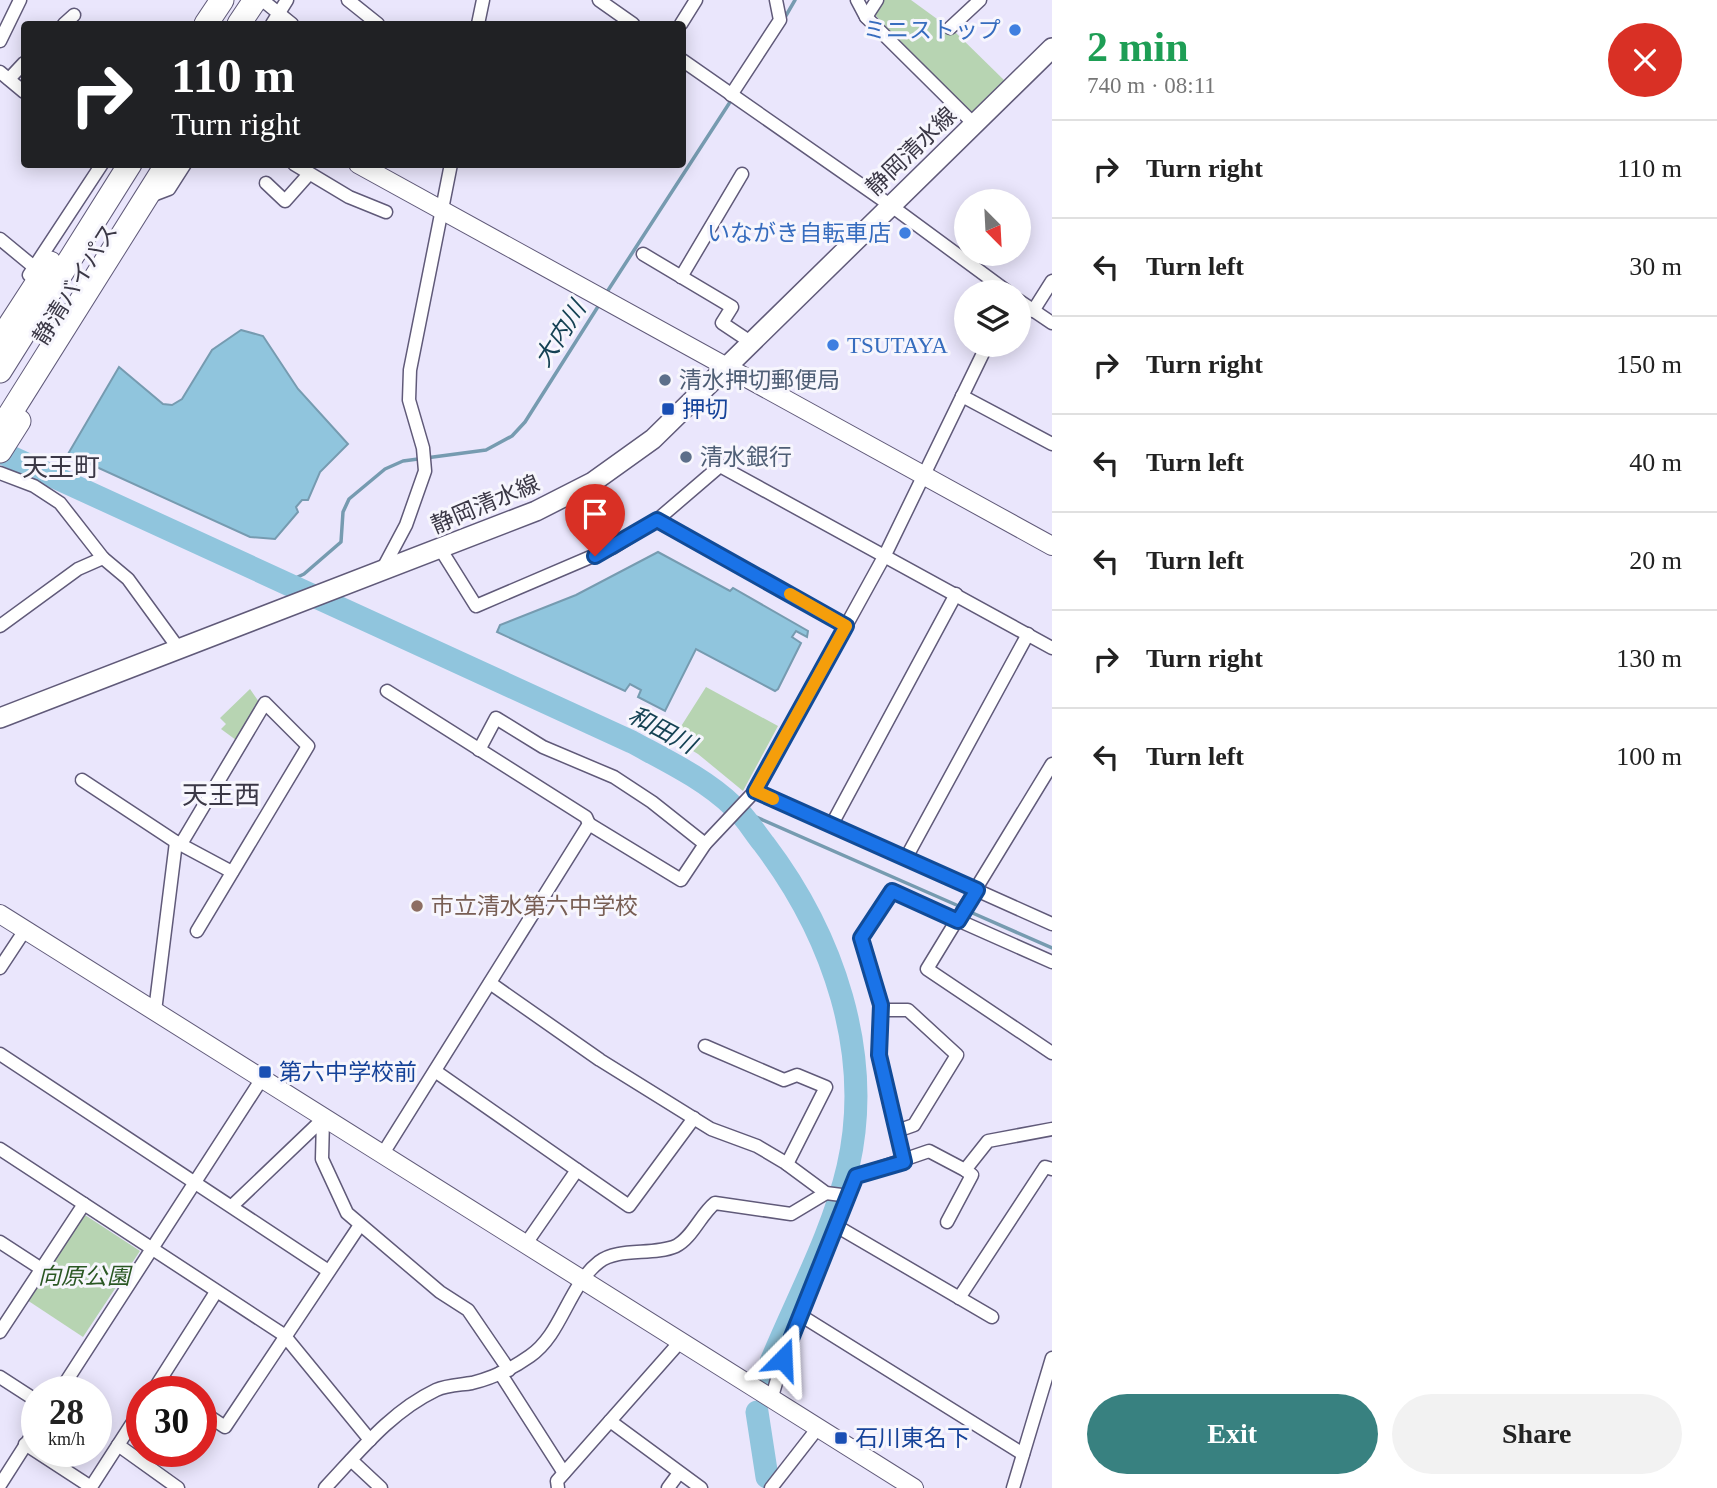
<!DOCTYPE html>
<meta charset="utf-8">
<style>
body{margin:0;font-family:"Times New Roman","Noto Sans JP",serif;background:#f2f2f2;color:#222;height:100vh;display:flex;flex-direction:column;font-size:26px;white-space:nowrap}
*{box-sizing:border-box;margin:0}
p{font-size:23px;color:#767676}
.icon{flex:none;width:38px;height:38px;fill:none;stroke:currentColor;stroke-width:2;stroke-linecap:round;stroke-linejoin:round}
.map{position:relative;flex:1;overflow:hidden}
.panel{display:flex;flex-direction:column;background:#fff;width:665px}
.panel>*{flex:none}
.guide{position:absolute;left:21px;top:21px;width:665px;height:147px;border-radius:7px;box-shadow:0 4px 18px #0003;background:#202124;color:#fff;overflow:hidden}
.needle{width:46px;rotate:156deg}
.tools{position:absolute;left:954px;top:189px;display:grid;gap:14px}
.tools a{display:grid;place-items:center;width:77px;height:77px;border-radius:50%;background:#fff;box-shadow:0 4px 18px #0003;font-size:35px}
.speed{position:absolute;left:21px;top:1376px;display:flex;gap:14px;font-size:35px;font-weight:700;text-align:center}
.speed>*{display:grid;place-content:center;width:91px;height:91px;border-radius:50%;background:#fff;box-shadow:0 4px 18px #0003;line-height:1}
.speed small{font-size:18px;font-weight:400}
.speed .limit{border:10px solid #d22;background:#fff;color:#111}
.pin{position:absolute;display:grid;place-items:center;width:60px;height:60px;color:#fff;margin:-72px -30px;border-radius:50% 50% 50% 0;rotate:-45deg;box-shadow:0 0 7px #0007}
.pin .icon{rotate:45deg}
.me{position:absolute;width:77px;margin:-38px;rotate:21deg;stroke-linejoin:round;filter:drop-shadow(0 0 5px #0008)}
.turn{display:flex;align-items:center;gap:24px;height:147px;padding:0 35px;font-size:32px}
.turn .icon{width:91px;height:91px;stroke-width:2.5}
.turn b{display:block;font-size:49px;line-height:60px}
.round{display:grid;place-items:center;flex:none;width:74px;height:74px;border-radius:37px;background:#f2f2f2}
.headline{display:flex;align-items:center;justify-content:space-between;height:119px;padding:0 35px}
h1{font-size:42px;font-weight:700;line-height:52px;color:#1e9e55}
.primary-button{display:flex;gap:14px;margin-top:auto;padding:14px 35px}
.primary-button a{flex:1;height:80px;border-radius:42px;background:#388180;color:#fff;font-size:28px;font-weight:700;line-height:80px;text-align:center}
.primary-button a+a{background:#f2f2f2;color:#222}
ul{padding:0;list-style:none}
li{display:flex;align-items:center;gap:21px;height:98px;padding:0 35px;border-top:2px solid #e0e0e0}
li div{flex:1}
li b{display:block;font-size:26px}
li em{font-style:normal}
main{display:flex;flex:1;min-height:0}
.map>svg:first-child{display:block}
</style>
<main>
<div class="map">
<svg width="1052" height="1488" viewBox="0 0 1052 1488">
<rect width="100%" height="100%" fill="#eae6fc"/>
<g fill="#b7d4b2">
<path d="M882 0H911L955 32 1007 83 976 113H968L876 16 875 9Z"/>
<path d="M706 687 778 726 743 791 698 754 673 739Z"/>
<path d="M250 689 259 702 236 740 221 729 226 724 220 718Z"/>
<path d="M85 1215 140 1251 83 1337 27 1300Z"/>
</g>
<g fill="#90c5dd" stroke="#769bb0" stroke-width="2">
<path d="M241 330 263 336 298 389 348 444 320 472 308 500H302L296 507 298 512 275 539 250 537 68 454 119 367 163 404 172 405 182 399 212 350Z"/>
<path d="M658 552 730 591 733 588 808 631 807 637 796 631 792 637 801 643 778 689 775 691 696 649 665 711 638 697 641 690 630 684 625 691 497 632 500 625 576 595Z"/>
</g>
<g fill="none" stroke-linecap="round" stroke-linejoin="round">
<g stroke="#769bb0" stroke-width="3.5">
<path d="M784 19 795 0"/>
<path d="M605 295 732 99"/>
<path d="M283 584 304 574 341 542 343 512 349 499 385 469 403 461 486 450 512 436 525 422 599 305"/>
<path d="M740 810 961 907"/>
<path d="M968 911 1052 948"/>
</g>
<g stroke="#90c5dd" stroke-width="23">
<path d="M0 452 632 742C667 761 705 779 734 807 746 817 754 832 764 844 833 935 874 1053 848 1167 832 1237 792 1308 766 1374"/>
<path d="M757 1412 767 1477"/>
</g>
<defs>
<g id="street">
<path d="M348 0 378 24"/>
<path d="M599 0 633 24"/>
<path d="M857 0 866 17 974 124"/>
<path d="M266 3 292 24"/>
<path d="M866 17 877 0"/>
<path d="M64 24 74 15"/>
<path d="M272 24 287 0"/>
<path d="M478 24 483 0"/>
<path d="M681 24 696 0"/>
<path d="M950 28 980 0"/>
<path d="M0 41 20 0"/>
<path d="M682 60 890 205 1008 292"/>
<path d="M0 72 24 92"/>
<path d="M9 79 24 63"/>
<path d="M731 95 780 20 776 0"/>
<path d="M294 164 349 197 386 212"/>
<path d="M266 183 285 201 309 174"/>
<path d="M148 197 169 189 185 164"/>
<path d="M0 239 34 267"/>
<path d="M643 254 732 307 722 323 752 343"/>
<path d="M29 275 102 164"/>
<path d="M681 277 742 174"/>
<path d="M1018 300 1052 323"/>
<path d="M1033 311 1052 281"/>
<path d="M962 396 1052 444"/>
<path d="M0 473 34 486 60 503 103 558 128 579 179 649"/>
<path d="M657 520 846 626"/>
<path d="M441 550 476 606 614 547 657 520 720 466 1052 648"/>
<path d="M381 572 406 525 425 471 423 448 409 400 410 370 451 164"/>
<path d="M0 626 78 569 103 558"/>
<path d="M387 691 586 817 589 824"/>
<path d="M479 750 496 718 543 747 614 777 652 802 705 844"/>
<path d="M1052 764 927 969 1052 1053"/>
<path d="M82 780 176 842 232 872"/>
<path d="M755 791 1052 924"/>
<path d="M831 826 956 594"/>
<path d="M181 844 265 703 308 746 197 931"/>
<path d="M906 858 1028 634"/>
<path d="M0 968 25 930"/>
<path d="M490 983 600 1060 711 1129 757 1146 784 1162 826 1193 849 1196"/>
<path d="M881 1010H908L957 1055 914 1125 897 1131"/>
<path d="M155 1011 176 842"/>
<path d="M705 1046 784 1080 797 1075 826 1087 787 1164"/>
<path d="M0 1054 327 1270"/>
<path d="M435 1071 577 1170 525 1245"/>
<path d="M0 1149 284 1335 370 1440"/>
<path d="M382 1155 589 824 681 880 705 844 755 791 885 555 987 345"/>
<path d="M904 1162 879 1055 881 1005 861 938 892 891 1052 962"/>
<path d="M577 1170 629 1206 694 1118"/>
<path d="M233 1205 323 1119 322 1159 347 1213 440 1292 468 1310 509 1370"/>
<path d="M947 1222 972 1175 965 1170"/>
<path d="M838 1227 992 1317"/>
<path d="M0 1242 40 1268"/>
<path d="M959 1298 1045 1167 1052 1169"/>
<path d="M800 1315 1023 1454"/>
<path d="M0 1332 84 1204"/>
<path d="M679 1343 610 1421 701 1488"/>
<path d="M500 1373 564 1473"/>
<path d="M0 1377 37 1401"/>
<path d="M60 1391 261 1080"/>
<path d="M153 1391 216 1292"/>
<path d="M771 1400 783 1359 856 1176 929 1151 965 1170 988 1141 1052 1129"/>
<path d="M201 1411 225 1427 360 1225"/>
<path d="M25 1444 91 1487 142 1408"/>
<path d="M118 1445 178 1488"/>
<path d="M351 1460 381 1488"/>
<path d="M0 1485 37 1427"/>
<path d="M325 1488C359 1452 390 1412 436 1390 447 1385 460 1385 472 1383 493 1378 513 1368 530 1356 562 1334 568 1286 599 1262 618 1247 653 1256 676 1246 692 1238 701 1214 715 1203L791 1214 826 1193"/>
<path d="M558 1488 557 1481 610 1421"/>
<path d="M668 1488 679 1473"/>
<path d="M771 1488 817 1429"/>
<path d="M1013 1488 1052 1358"/>
</g>
<g id="secondary">
<path d="M358 164 1052 546"/>
<path d="M0 914 914 1488"/>
</g>
<path id="primary" d="M0 718 536 511 593 482 653 439 1052 48"/>
<g id="highway">
<path d="M206 24 222 0"/>
<path d="M239 24 255 0"/>
<path d="M0 340 50 263"/>
<path d="M0 371 130 164"/>
<path d="M0 430 167 164"/>
<path d="M0 451 19 421"/>
</g>
</defs>
<use href="#street" stroke="#605a79" stroke-width="15"/>
<use href="#secondary" stroke="#605a79" stroke-width="20"/>
<use href="#primary" stroke="#605a79" stroke-width="22"/>
<use href="#highway" stroke="#605a79" stroke-width="25"/>
<use href="#street" stroke="#fff" stroke-width="12"/>
<use href="#secondary" stroke="#fff" stroke-width="18"/>
<use href="#primary" stroke="#fff" stroke-width="19"/>
<use href="#highway" stroke="#fff" stroke-width="23"/>
</g>
<g fill="none" stroke-linecap="round" stroke-linejoin="round">
<defs>
<path id="route" d="M595 556 657 520 846 626 755 791 977 890 958 921 892 891 861 938 881 1005 879 1055 904 1162 856 1176 783 1359"/>
</defs>
<use href="#route" stroke="#114b97" stroke-width="18"/>
<use href="#route" stroke="#1a73e8" stroke-width="12"/>
<path stroke="#f59e0b" stroke-width="12" d="M773 799 755 791 846 626 790 594"/>
</g>
<g fill="#3f7fe0" stroke="#f7f6fd" stroke-width="2.5">
<circle cx="1015" cy="30" r="7"/>
<circle cx="905" cy="233" r="7"/>
<circle cx="833" cy="345" r="7"/>
</g>
<g fill="#5c6f8a" stroke="#f7f6fd" stroke-width="2.5">
<circle cx="665" cy="380" r="7"/>
<circle cx="686" cy="457" r="7"/>
</g>
<g fill="#1a4fb4" stroke="#f7f6fd" stroke-width="2.5">
<rect x="661" y="402" width="14" height="14" rx="3.5"/>
<rect x="258" y="1065" width="14" height="14" rx="3.5"/>
<rect x="834" y="1431" width="14" height="14" rx="3.5"/>
</g>
<circle fill="#8d6e63" stroke="#f7f6fd" stroke-width="2.5" cx="417" cy="906" r="7"/>
<g text-anchor="middle" stroke-width="6" stroke-linejoin="round" paint-order="stroke">
<g font-size="23" fill="#366cbe" stroke="#f7f6fd" text-anchor="end">
<text x="1001" y="38">ミニストップ</text>
<text x="891" y="241">いながき自転車店</text>
<text x="847" y="353" text-anchor="start">TSUTAYA</text>
</g>
<g font-size="23" fill="#3b3846" stroke="#f7f6fd">
<text transform="translate(911 151) rotate(-44)" y="8">静岡清水線</text>
<text transform="translate(75 284) rotate(-58)" y="8">静清バイパス</text>
<text transform="translate(485 504) rotate(-23)" y="8">静岡清水線</text>
</g>
<g font-size="23" fill="#4e5e75" stroke="#f7f6fd" text-anchor="start">
<text x="679" y="388">清水押切郵便局</text>
<text x="700" y="465">清水銀行</text>
</g>
<g font-size="23" fill="#164399" stroke="#f7f6fd" text-anchor="start">
<text x="682" y="417">押切</text>
<text x="279" y="1080">第六中学校前</text>
<text x="855" y="1446">石川東名下</text>
</g>
<g font-size="23" fill="#785e54" stroke="#f7f6fd" text-anchor="start">
<text x="431" y="914">市立清水第六中学校</text>
</g>
<g font-size="23" font-style="italic" fill="#2a5723" stroke="#f7f6fd">
<text x="84" y="1284">向原公園</text>
</g>
<g font-size="24" font-style="italic" fill="#154254" stroke="#f7f6fd">
<text transform="translate(560 334) rotate(-57)" y="8">大内川</text>
<text transform="translate(662 730) rotate(28)" y="8">和田川</text>
</g>
<g font-size="26" fill="#3b3846" stroke="#f7f6fd">
<text x="61" y="476">天王町</text>
<text x="221" y="804">天王西</text>
</g>
</g>
</svg>
<div class="tools">
<a><svg class="needle" viewBox="-14 -14 28 28"><path d="M0-13l5 13h-10z" fill="#e53935"/><path d="M0 13l5-13h-10z" fill="#767676"/></svg></a>
<a><svg class="icon" aria-label="layers" viewBox="0 0 24 24"><path d="M12 4l9 5-9 5-9-5zM3 14l9 5 9-5"/></svg></a>
</div>
<div class="speed"><div>28<small>km/h</small></div><div class="limit">30</div></div>
<div class="pin" style="left:595px;top:556px;background:#d93025"><svg class="icon" aria-label="arrive" viewBox="0 0 24 24"><path d="M6 21V4h12l-3 4 3 4H6"/></svg></div>
<svg class="me" style="left:783px;top:1359px" viewBox="-20 -20 40 40"><path d="M0-17L14 15 0 8-14 15z" fill="#1a73e8" stroke="#fff" stroke-width="4"/></svg>
<div class="guide">
<div class="turn"><svg class="icon" aria-label="right" viewBox="0 0 24 24"><path d="M7 20v-9h11M14 6l5 5-5 5"/></svg><div><b>110 m</b>Turn right</div></div>
</div>
</div>
<section class="panel">
<div class="headline"><div><h1>2 min</h1><p>740 m · 08:11</p></div><a class="round" style="background:#d93025;color:#fff"><svg class="icon" aria-label="close" viewBox="0 0 24 24"><path d="M6 6l12 12M18 6L6 18"/></svg></a></div>
<ul>
<li><svg class="icon" aria-label="right" viewBox="0 0 24 24"><path d="M7 20v-9h11M14 6l5 5-5 5"/></svg><div><b>Turn right</b></div><em>110 m</em></li>
<li><svg class="icon" aria-label="left" viewBox="0 0 24 24"><path d="M17 20v-9H6M10 6l-5 5 5 5"/></svg><div><b>Turn left</b></div><em>30 m</em></li>
<li><svg class="icon" aria-label="right" viewBox="0 0 24 24"><path d="M7 20v-9h11M14 6l5 5-5 5"/></svg><div><b>Turn right</b></div><em>150 m</em></li>
<li><svg class="icon" aria-label="left" viewBox="0 0 24 24"><path d="M17 20v-9H6M10 6l-5 5 5 5"/></svg><div><b>Turn left</b></div><em>40 m</em></li>
<li><svg class="icon" aria-label="left" viewBox="0 0 24 24"><path d="M17 20v-9H6M10 6l-5 5 5 5"/></svg><div><b>Turn left</b></div><em>20 m</em></li>
<li><svg class="icon" aria-label="right" viewBox="0 0 24 24"><path d="M7 20v-9h11M14 6l5 5-5 5"/></svg><div><b>Turn right</b></div><em>130 m</em></li>
<li><svg class="icon" aria-label="left" viewBox="0 0 24 24"><path d="M17 20v-9H6M10 6l-5 5 5 5"/></svg><div><b>Turn left</b></div><em>100 m</em></li>
</ul>
<div class="primary-button"><a>Exit</a><a>Share</a></div>
</section>
</main>
